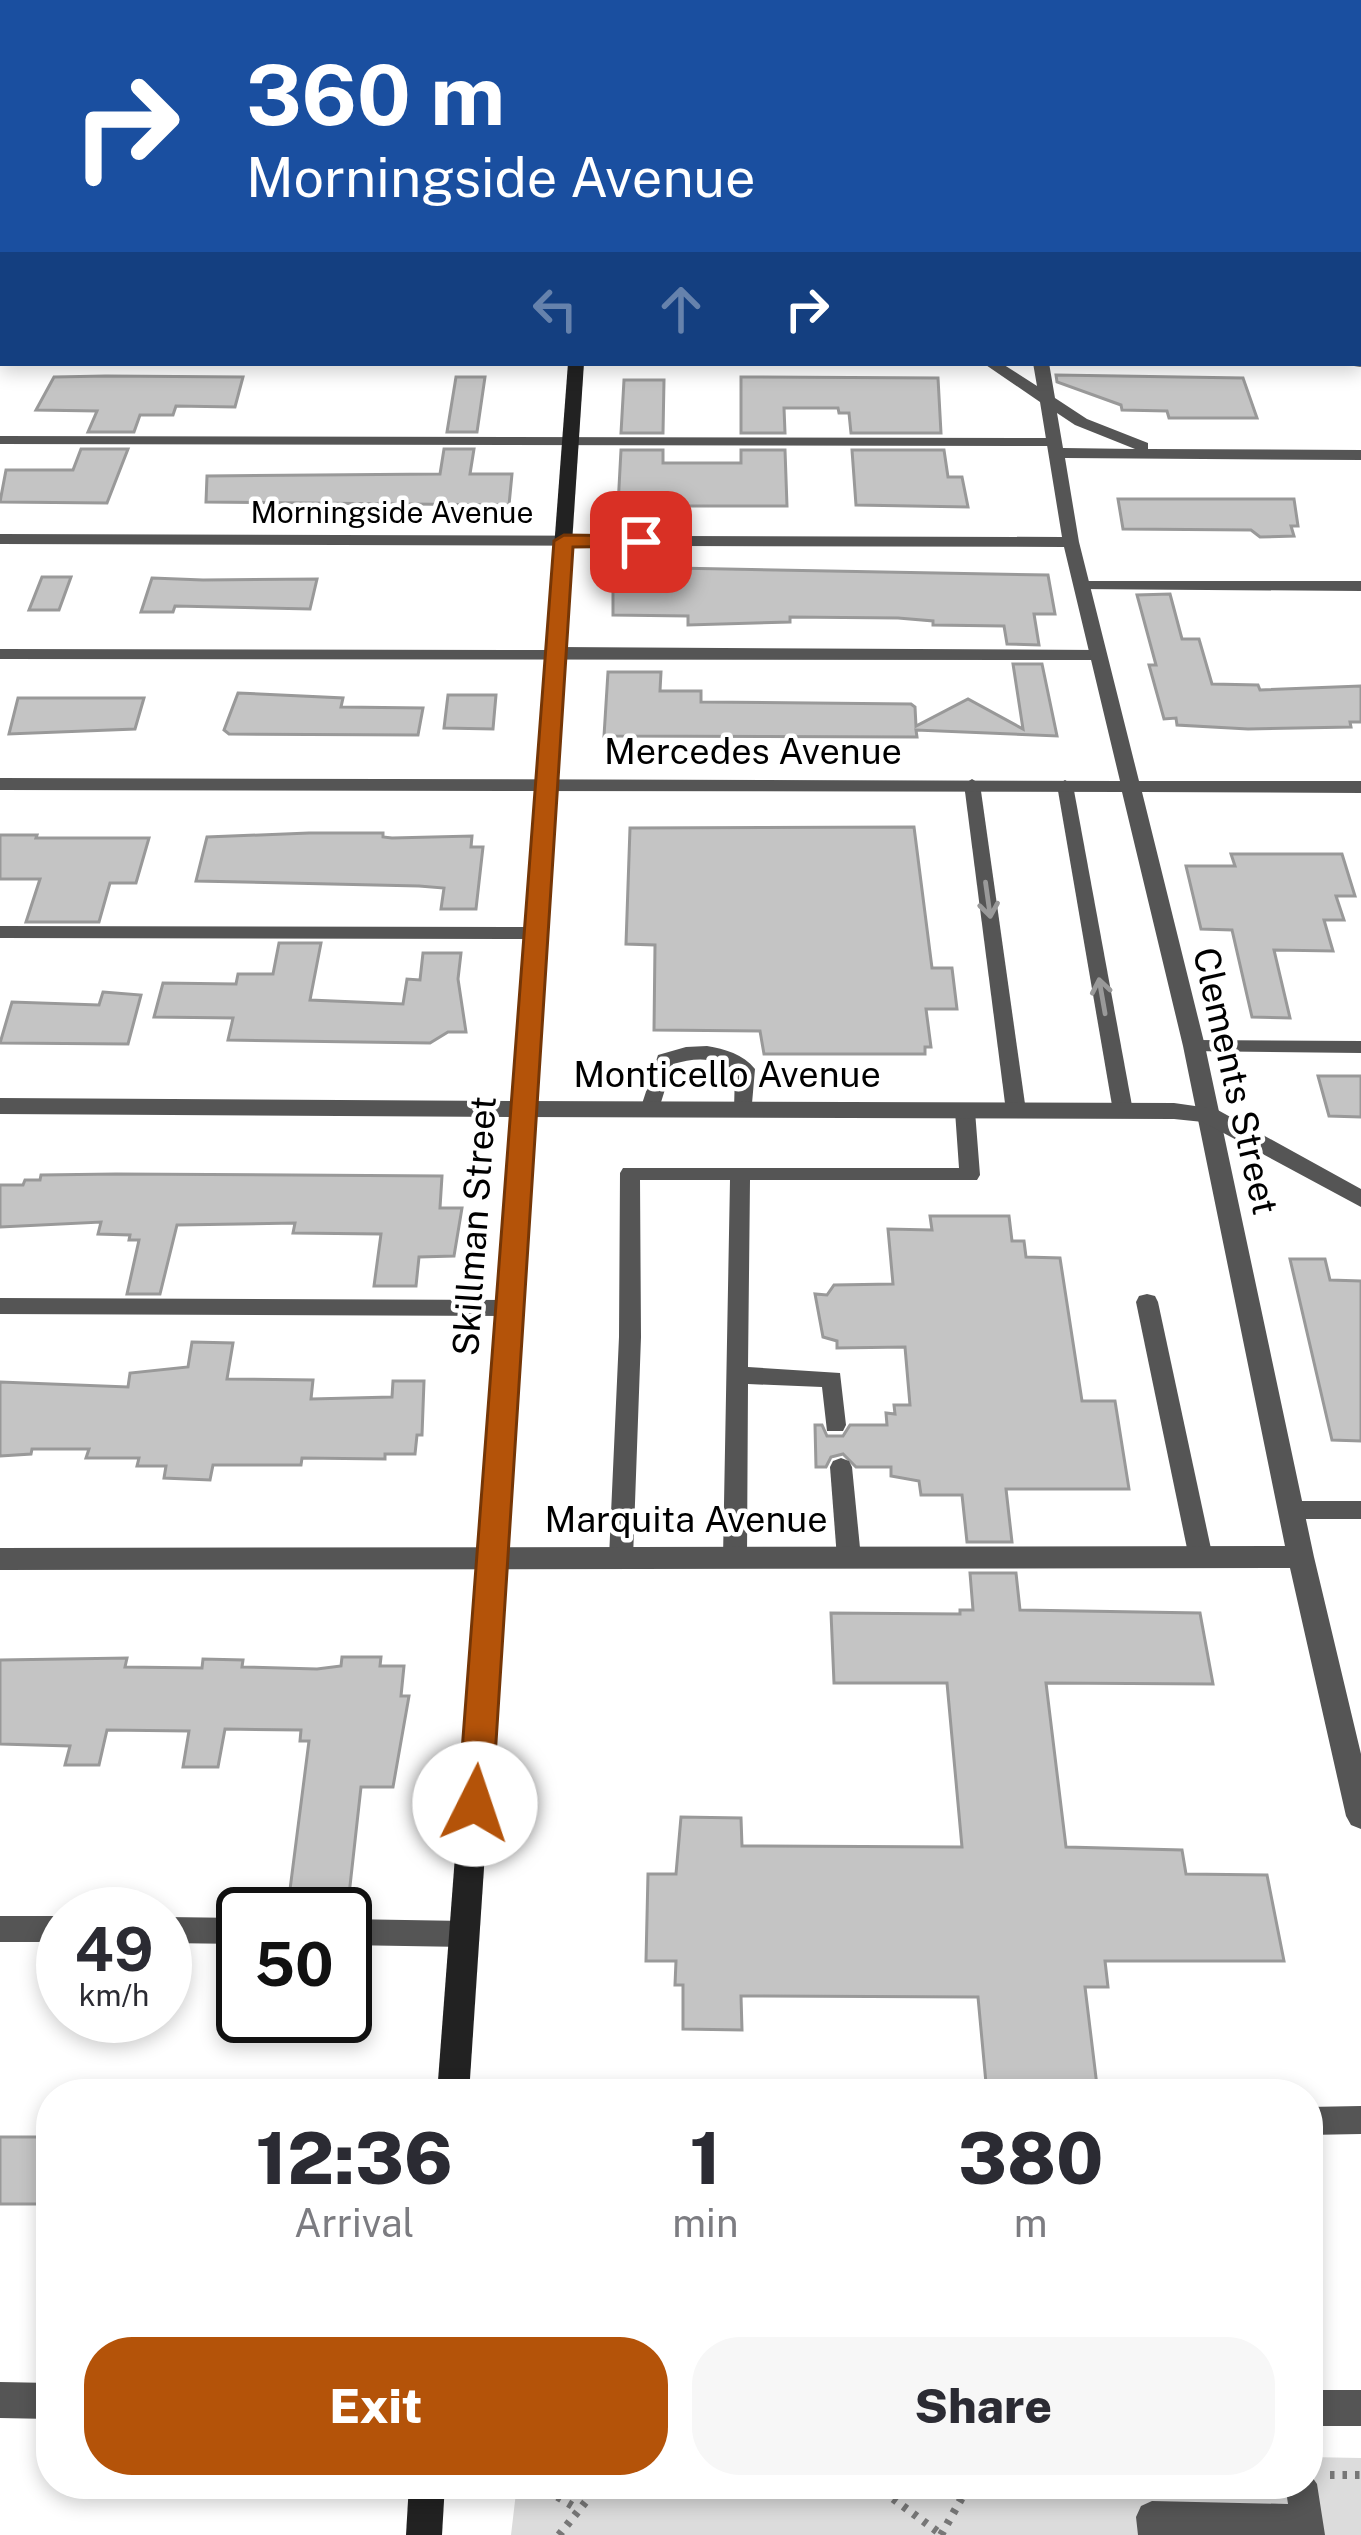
<!DOCTYPE html>
<style>
body{margin:0;font-family:"Public Sans",sans-serif;background:#f7f7f7;color:#2b2b33;height:100vh;display:flex;flex-direction:column;font-size:45px;white-space:nowrap}
*{box-sizing:border-box;margin:0}
p{font-size:39px;color:#7c7c81}
.icon{flex:none;width:66px;height:66px;fill:none;stroke:currentColor;stroke-width:2;stroke-linecap:round;stroke-linejoin:round}
.map{position:relative;flex:1;overflow:hidden}
.drawer{position:absolute;left:36px;top:2079px;width:1287px;height:420px;display:flex;flex-direction:column;background:#fff;border-radius:48px;box-shadow:0 6px 18px #0003}
.drawer>*{flex:none}
.top-card{position:absolute;left:0px;top:0px;width:1362px;height:366px;box-shadow:0 6px 18px #0003;background:#1a4fa0;color:#fff;overflow:hidden}
.speed{position:absolute;left:36px;top:1887px;display:flex;gap:24px;font-size:60px;font-weight:700;text-align:center}
.speed>*{display:grid;place-content:center;width:156px;height:156px;border-radius:50%;background:#fff;box-shadow:0 6px 18px #0003;line-height:1}
.speed small{font-size:30px;font-weight:400}
.speed .limit{border:6px solid #111;border-radius:18px;background:#fff;color:#111}
.pin{position:absolute;display:grid;place-items:center;width:102px;height:102px;color:#fff;margin:-51px;border-radius:24px;box-shadow:0 6px 18px #0006}
.me{position:absolute;width:132px;margin:-66px;rotate:4deg;stroke-linejoin:round;filter:drop-shadow(0 0 9px #0008)}
.turn{display:flex;align-items:center;gap:42px;height:252px;padding:0 48px;font-size:54px}
.turn .icon{width:156px;height:156px;stroke-width:2.5}
.turn b{display:block;font-size:84px;line-height:102px}
.lanes{display:flex;align-items:center;height:114px;padding:0 48px;background:#0003;justify-content:center;gap:60px;direction:ltr}
.lanes .off{opacity:.35}
.eta{display:flex;justify-content:space-evenly;align-items:center;height:204px;text-align:center}
.eta b{font-size:72px;font-weight:800;line-height:84px}
.action{display:flex;gap:24px;margin-top:auto;padding:24px 48px}
.action a{flex:1;height:138px;border-radius:48px;background:#b45309;color:#fff;font-size:48px;font-weight:800;line-height:138px;text-align:center}
.action a+a{background:#f7f7f7;color:#2b2b33}
.map>svg:first-child{display:block}
</style>
<div class="map">
<svg width="1361" height="2535" viewBox="0 0 1361 2535">
<rect width="100%" height="100%" fill="#fff"/>
<path fill="#dcdcdc" d="M1308 2457 1361 2458V2535H511L517 2484H1308Z"/>
<g fill="#c4c4c4" stroke="#999" stroke-width="3">
<path d="M1056 375 1243 378 1257 418H1169L1167 411 1122 410 1121 405 1057 382Z"/>
<path d="M54 377 106 376 243 377 235 407 176 406 173 415H140L134 432H88L97 411 36 410Z"/>
<path d="M456 377H485L477 432H447Z"/>
<path d="M741 377 938 378 941 433H851L849 413H839L838 408H784L785 433H741Z"/>
<path d="M624 380H664L663 433H621Z"/>
<path d="M81 449H128L107 503 0 502 6 470H73Z"/>
<path d="M444 449H474L470 474H512L509 505 206 502 207 476 440 474Z"/>
<path d="M621 450H663V463H741V450H785L787 506H618Z"/>
<path d="M852 450H944L948 477H962L968 507 856 505Z"/>
<path d="M1118 499H1294L1298 526H1291L1294 536 1260 537 1251 530 1123 529Z"/>
<path d="M674 568 1048 575 1055 614H1034L1039 645 1007 644 1004 626 933 625V621L898 618 790 617V622L688 625V616L613 615V574Z"/>
<path d="M42 577H71L59 610H29Z"/>
<path d="M152 578 203 580 317 579 310 609 175 606 173 612H141Z"/>
<path d="M1170 594 1182 639H1199L1212 684 1258 685 1260 690 1361 686V722H1350L1351 727 1248 729 1177 725 1176 718 1164 719 1149 665H1156L1137 595Z"/>
<path d="M1013 664H1042L1057 736 916 730 917 737 604 736 608 672H661L660 691H701V702L911 704 915 707 916 726 968 699 1023 729Z"/>
<path d="M238 693 343 698 341 707 423 708 418 735 229 734 224 730Z"/>
<path d="M448 695H496L493 729 444 728Z"/>
<path d="M18 698H144L135 729 9 734Z"/>
<path d="M914 827 932 968H952L957 1009H926L931 1047H925V1054H764L760 1031 654 1030 655 945 626 944 630 828Z"/>
<path d="M309 833H383V837L392 838 472 836 471 847H483L476 909H441L444 888 419 886 196 881 207 837Z"/>
<path d="M0 835H37L36 838H149L136 883H110L99 922H26L40 879H0Z"/>
<path d="M1231 854H1342L1355 896H1336L1344 920H1324L1333 951 1274 950 1290 1018 1252 1017 1232 930 1201 929 1186 866H1235Z"/>
<path d="M279 943H321L310 1000 403 1004 407 979 420 980 423 953H461L458 979 466 1032H448L430 1043 228 1040 233 1018 154 1017 163 983 236 984 238 974H273Z"/>
<path d="M103 992 141 995 128 1044 0 1043 12 1002 99 1005Z"/>
<path d="M1318 1076H1361V1117L1329 1116Z"/>
<path d="M116 1174 442 1176 440 1208H462L454 1256 419 1257 416 1286H374L381 1234 293 1233 295 1223 177 1225 160 1294H127L139 1240H129L130 1235 98 1234 101 1222 0 1227V1185H23L25 1180H40L41 1175Z"/>
<path d="M930 1216H1009L1012 1241H1024L1026 1257 1060 1258 1082 1401H1115L1129 1489H1006L1012 1542H967L962 1495H921L919 1481 891 1476V1467H856L843 1454 831 1457 826 1467H816L815 1425H822L827 1436H843L850 1425H887L886 1413 895 1414 894 1405H910L905 1347 837 1348V1341L823 1337 815 1294 827 1295 834 1285 893 1284 888 1229 932 1230Z"/>
<path d="M1290 1259H1325L1330 1280 1361 1281V1441L1332 1440Z"/>
<path d="M192 1342 233 1343 227 1379 313 1380 311 1399 392 1397 393 1381H424L422 1435H417L415 1454H385V1459L302 1458 301 1465H213L210 1480 164 1478 166 1466H137L139 1458H86L89 1449H32L31 1454 0 1456V1382L128 1387 130 1373 188 1367Z"/>
<path d="M970 1573H1016L1020 1610 1200 1613 1213 1684 1046 1683 1066 1847 1182 1850 1186 1874 1267 1875 1284 1961H1105L1108 1987H1085L1098 2094H987L978 1997 741 1996 742 2030 683 2029V1985H675L676 1961H646L648 1874H676L681 1817 741 1818 742 1846 962 1847 947 1683H834L831 1613 960 1614V1610H973Z"/>
<path d="M342 1657H381L380 1666H404L401 1696H409L393 1787H361L347 1913H287L309 1741H300L301 1730 225 1729 218 1767H183L189 1731 107 1730 99 1765H65L70 1746 0 1744V1660L127 1658 125 1667 202 1668 203 1659 243 1660 242 1667 317 1669 341 1666Z"/>
<rect x="0" y="2137" width="51" height="67"/>
</g>
<g fill="none" stroke-linecap="round" stroke-linejoin="round">
<g stroke="#777" stroke-width="8" stroke-dasharray="4.5 8" stroke-linecap="butt">
<path d="M1330 2475H1361"/>
<path d="M536 2484 576 2508"/>
<path d="M873 2484 942 2535"/>
<path d="M559 2535 600 2484"/>
<path d="M941 2535 964 2494 979 2484"/>
</g>
<g fill="#555" fill-rule="evenodd">
<rect x="1359" y="25" width="2" height="6"/>
<rect x="0" y="36" width="3" height="6"/>
<rect x="1359" y="119" width="2" height="6"/>
<rect x="0" y="137" width="3" height="6"/>
<rect x="1359" y="227" width="2" height="8"/>
<rect x="0" y="252" width="3" height="8"/>
<path d="M1359 359 1361 367 1354 366 1352 363H1359Z"/>
<path d="M0 436 1053 438 1060 442 1053 446 0 444Z"/>
<path d="M1081 581H1361V591L1076 589V583Z"/>
<path d="M557 647 1099 650 1107 655 1099 660 0 659V649L550 650Z"/>
<path d="M972 779 980 784 1026 1111 1016 1118 1006 1111 964 784Z"/>
<path d="M1065 780 1073 785 1133 1111 1123 1118 1113 1111 1057 785Z"/>
<path d="M0 926 537 927 546 933 537 939 0 938Z"/>
<path d="M1194 1040 1361 1041V1053L1187 1051 1184 1046Z"/>
<path d="M707 1046C725 1049 743 1054 755 1069L751 1115H737L734 1110 735 1071C716 1057 696 1057 673 1064L657 1115H643L640 1110 658 1055 686 1047Z"/>
<path d="M965 1104 975 1111 980 1175 977 1180H750L748 1367 840 1373 846 1425 843 1431H827L822 1387 748 1384 747 1558 743 1565 735 1568 727 1565 723 1558 730 1180H640L641 1337 633 1558 629 1565 621 1568 613 1565 609 1558 619 1337 620 1173 623 1168H959L955 1111Z"/>
<path d="M1147 1294 1155 1296 1158 1302 1213 1558 1209 1565 1201 1568 1193 1565 1189 1558 1136 1302 1139 1296Z"/>
<path d="M0 1298 510 1300 518 1302 521 1308 518 1314 510 1316 0 1314Z"/>
<path d="M841 1458 849 1461 852 1467 861 1558 857 1565 849 1568 841 1565 837 1558 830 1467 833 1461Z"/>
<path d="M1291 1501H1361V1519H1291L1283 1517 1279 1510 1283 1503Z"/>
<rect x="0" y="1916" width="63" height="26"/>
<path d="M165 1917 243 1918V1944L165 1943Z"/>
<path d="M345 1919 465 1921 474 1925 478 1934 474 1943 465 1947 345 1945Z"/>
<path d="M1361 2106V2134L1308 2135V2107Z"/>
<path d="M1308 2471 1317 2484 1325 2535H1138L1136 2517 1141 2506 1152 2501 1288 2504 1285 2484H1308Z"/>
</g>
<g fill="#555" fill-rule="evenodd">
<rect x="960" y="0" width="12" height="3"/>
<rect x="1359" y="70" width="2" height="8"/>
<rect x="0" y="85" width="3" height="8"/>
<rect x="1359" y="170" width="2" height="8"/>
<rect x="0" y="193" width="3" height="8"/>
<rect x="1359" y="289" width="2" height="8"/>
<path d="M983 363H1001L1037 386 1033 363H1049L1055 398 1087 419 1148 443V449L1361 450V460L1065 458 1079 542 1139 781H1361V793L1142 792 1205 1046 1314 1557 1361 1754V1829L1351 1825 1346 1816 1290 1568 0 1570V1548L1285 1546 1183 1046 1122 792 0 790V778L1120 781 1064 547 0 544V534L1062 537 1040 402ZM1057 413 1075 425 1135 449 1063 448Z"/>
<path d="M0 1098 524 1101 535 1109 524 1117 0 1114Z"/>
<path d="M0 2382 51 2383V2419L0 2418Z"/>
<rect x="1308" y="2390" width="53" height="36"/>
</g>
<g fill="#555" fill-rule="evenodd">
<rect x="0" y="338" width="3" height="8"/>
<path d="M524 1101 1174 1103 1216 1109 1361 1189V1207L1203 1122 1174 1119 524 1117 513 1109Z"/>
</g>
<g fill="#222" fill-rule="evenodd">
<rect x="603" y="0" width="12" height="3"/>
<path d="M568 363H584L469 2094H437Z"/>
<path d="M409 2484H445L442 2535H406Z"/>
</g>
</g>
<defs><path id="oneway-shaft" d="M-6 0H5M1.5-3L5.5 0L1.5 3" fill="none" stroke-width="1.6" stroke-linecap="round" stroke-linejoin="round" transform="scale(3)"/></defs>
<g stroke="#999">
<use href="#oneway-shaft" transform="translate(988 900) rotate(82)"/>
<use href="#oneway-shaft" transform="translate(1102 996) rotate(-100)"/>
</g>
<path fill="#b45309" stroke="#753606" stroke-width="3" d="M641 536 648 537V546L573 547 492 1804 487 1815 475 1819 463 1815 458 1804 554 541 564 535Z"/>
<g text-anchor="middle" stroke-width="9" stroke-linejoin="round" paint-order="stroke">
<g font-size="30" fill="#000" stroke="#fff">
<text x="392" y="523">Morningside Avenue</text>
</g>
<g font-size="36" fill="#000" stroke="#fff">
<text x="753" y="764">Mercedes Avenue</text>
<text x="727" y="1087">Monticello Avenue</text>
<text transform="translate(1236 1081) rotate(77)" y="13">Clements Street</text>
<text transform="translate(474 1226) rotate(-86)" y="13">Skillman Street</text>
<text x="686" y="1532">Marquita Avenue</text>
</g>
</g>
</svg>
<div class="speed"><div>49<small>km/h</small></div><div class="limit">50</div></div>
<div class="pin" style="left:641px;top:542px;background:#d93025"><svg class="icon" aria-label="arrive" viewBox="0 0 24 24"><path d="M6 21V4h12l-3 4 3 4H6"/></svg></div>
<svg class="me" style="left:475px;top:1804px" viewBox="-20 -20 40 40"><circle r="19" fill="#fff"/><path d="M0-13L10 11 0 6-10 11z" fill="#b45309"/></svg>
<div class="top-card">
<div class="turn"><svg class="icon" aria-label="right" viewBox="0 0 24 24"><path d="M7 20v-9h11M14 6l5 5-5 5"/></svg><div><b>360 m</b>Morningside Avenue</div></div>
<div class="lanes"><svg class="icon off" aria-label="left" viewBox="0 0 24 24"><path d="M17 20v-9H6M10 6l-5 5 5 5"/></svg><svg class="icon off" aria-label="ahead" viewBox="0 0 24 24"><path d="M12 20V5M6 11l6-6 6 6"/></svg><svg class="icon" aria-label="right" viewBox="0 0 24 24"><path d="M7 20v-9h11M14 6l5 5-5 5"/></svg></div>
</div>
<section class="drawer">
<div class="eta">
<div><b>12:36</b><p>Arrival</p></div>
<div><b>1</b><p>min</p></div>
<div><b>380</b><p>m</p></div>
</div>
<div class="action"><a>Exit</a><a>Share</a></div>
</section>
</div>
